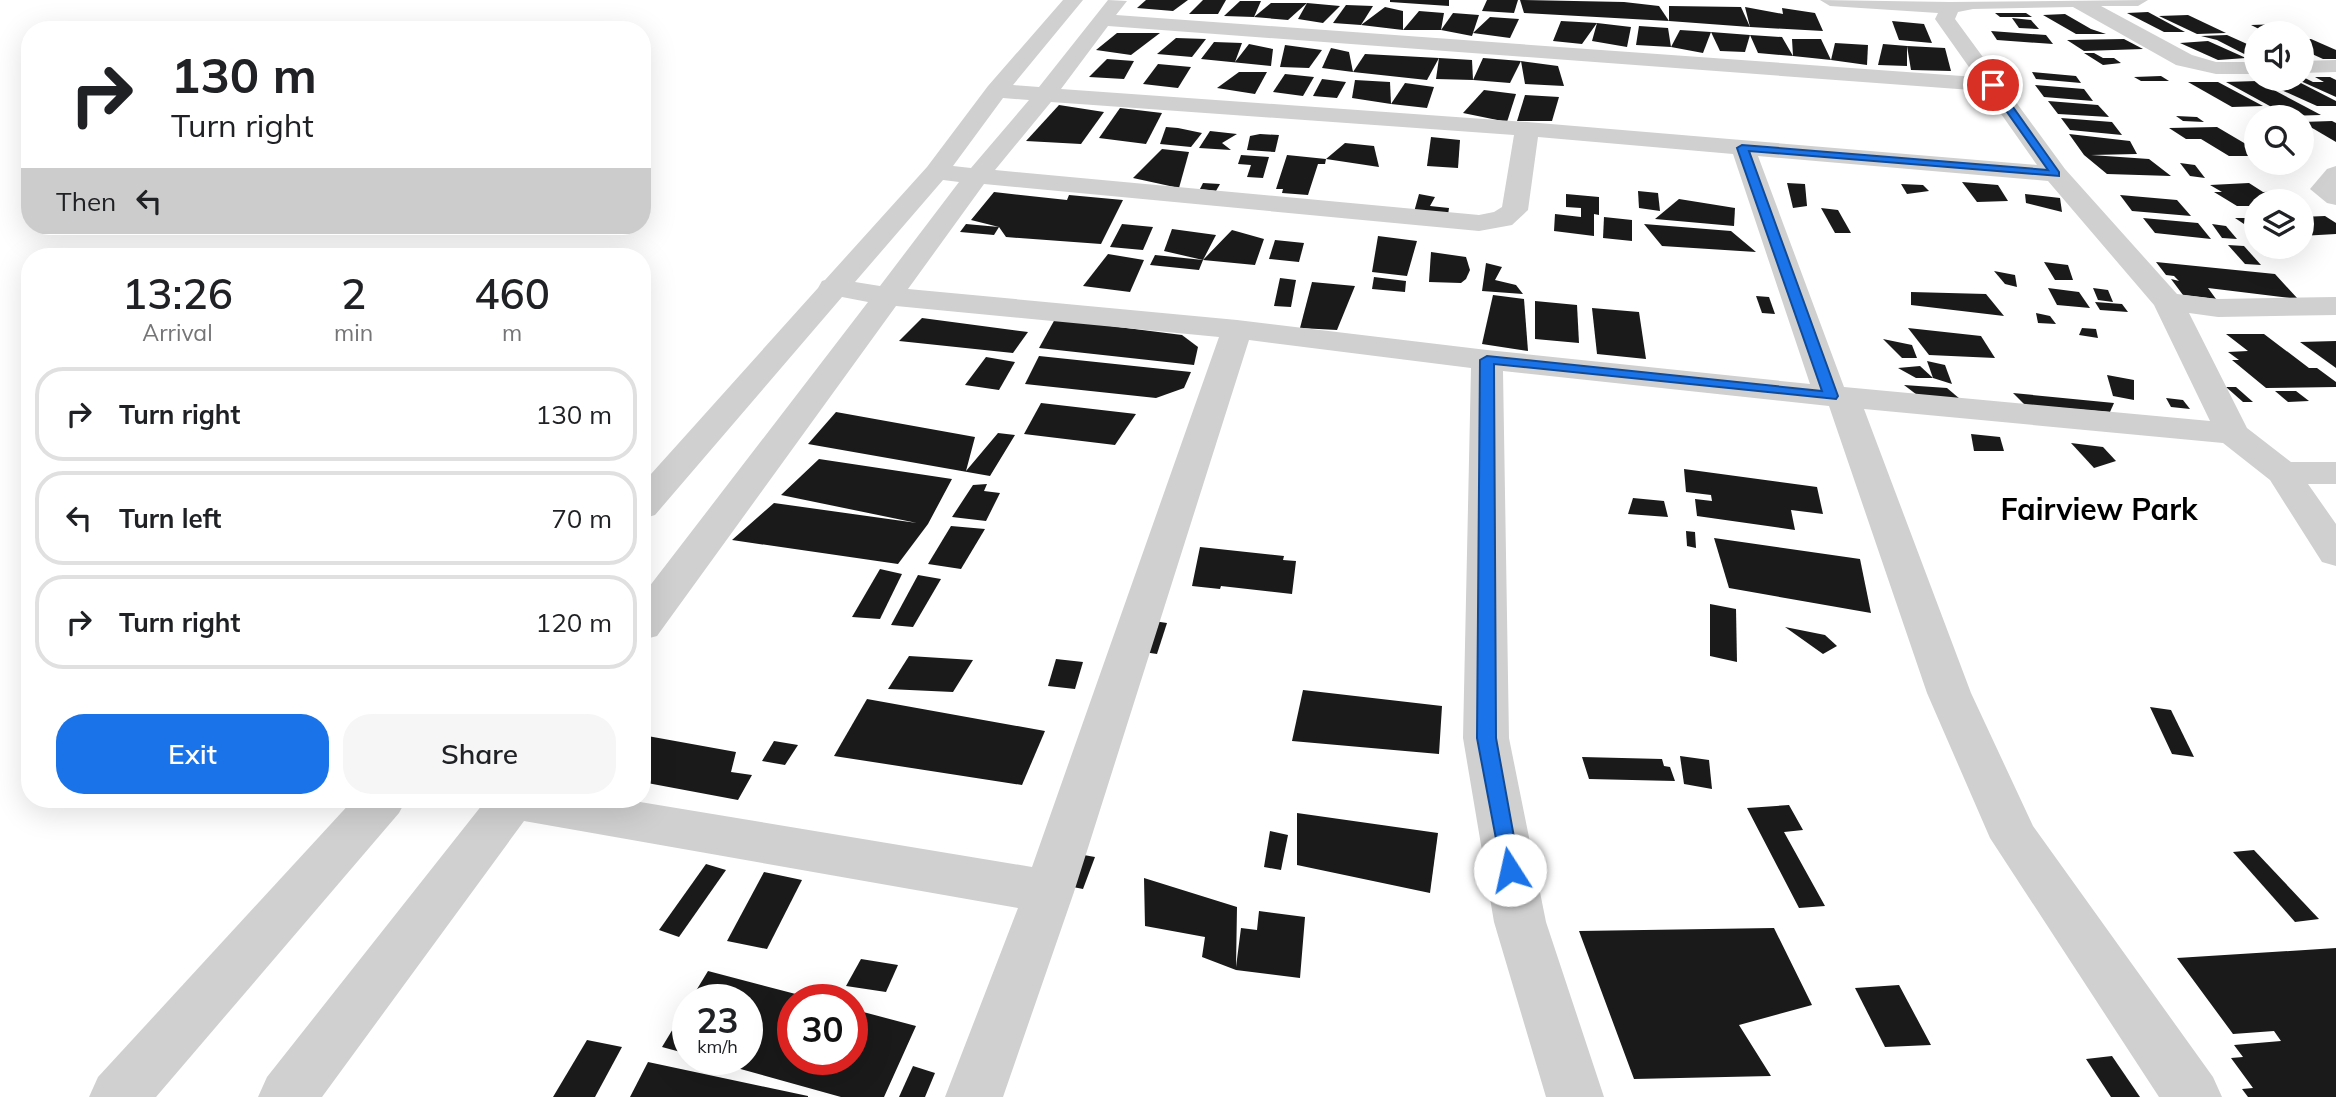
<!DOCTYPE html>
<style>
body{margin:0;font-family:Mulish,sans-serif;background:#f6f6f6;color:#202124;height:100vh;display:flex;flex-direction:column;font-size:26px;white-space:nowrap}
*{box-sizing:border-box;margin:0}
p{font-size:23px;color:#757577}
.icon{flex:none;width:38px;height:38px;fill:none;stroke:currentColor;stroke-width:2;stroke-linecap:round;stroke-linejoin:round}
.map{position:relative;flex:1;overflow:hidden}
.sheet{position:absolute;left:21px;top:248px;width:630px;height:560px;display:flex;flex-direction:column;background:#fff;border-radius:28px;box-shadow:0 7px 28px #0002}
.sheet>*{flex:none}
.banner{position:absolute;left:21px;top:21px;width:630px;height:214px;border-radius:28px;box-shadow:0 7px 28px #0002;background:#fff;color:#202124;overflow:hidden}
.fabs{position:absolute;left:2244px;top:21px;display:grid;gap:14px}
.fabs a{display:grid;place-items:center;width:70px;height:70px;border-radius:50%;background:#fff;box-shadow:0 7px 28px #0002;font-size:35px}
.speed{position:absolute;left:672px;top:984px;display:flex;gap:14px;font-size:35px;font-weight:700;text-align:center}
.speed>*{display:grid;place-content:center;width:91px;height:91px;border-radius:50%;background:#fff;box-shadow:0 7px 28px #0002;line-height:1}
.speed small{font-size:18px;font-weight:400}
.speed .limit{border:10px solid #d22;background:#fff;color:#111}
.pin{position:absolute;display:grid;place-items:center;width:60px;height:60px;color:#fff;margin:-30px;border:4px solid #fff;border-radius:50%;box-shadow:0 2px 7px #0007}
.me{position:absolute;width:77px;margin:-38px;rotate:350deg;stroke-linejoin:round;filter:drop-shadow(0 0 5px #0008)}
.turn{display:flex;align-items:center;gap:24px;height:147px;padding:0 35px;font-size:32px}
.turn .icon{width:91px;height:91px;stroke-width:2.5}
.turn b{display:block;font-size:49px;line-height:60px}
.then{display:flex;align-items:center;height:66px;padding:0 35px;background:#0003;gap:14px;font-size:26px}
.eta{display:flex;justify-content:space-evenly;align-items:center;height:119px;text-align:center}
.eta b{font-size:42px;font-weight:600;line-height:49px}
.button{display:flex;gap:14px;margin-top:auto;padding:14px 35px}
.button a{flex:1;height:80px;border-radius:28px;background:#1a73e8;color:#fff;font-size:28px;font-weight:600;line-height:80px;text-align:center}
.button a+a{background:#f6f6f6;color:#202124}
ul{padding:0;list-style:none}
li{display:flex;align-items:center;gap:21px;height:94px;margin:0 14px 10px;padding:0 21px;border:4px solid #e0e0e0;border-radius:28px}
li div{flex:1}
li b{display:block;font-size:26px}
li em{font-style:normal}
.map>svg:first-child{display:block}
</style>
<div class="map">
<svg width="2336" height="1097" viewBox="0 0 2336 1097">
<rect width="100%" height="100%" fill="#fff"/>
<g fill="#1a1a1a">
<path d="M1146 0H1188L1173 11 1137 8Z"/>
<path d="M1203 0H1226L1218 14H1189Z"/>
<path d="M1390 0H1449V6L1390 2Z"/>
<path d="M1487 0H1518L1514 13 1482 11Z"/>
<path d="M1520 0 1624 2 1659 6 1669 21 1524 13Z"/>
<path d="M1240 1H1261L1254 17 1224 16Z"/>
<path d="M1271 3H1307L1288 20 1254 17Z"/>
<path d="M1307 3 1340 6 1323 23 1298 19Z"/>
<path d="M1346 5 1373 6 1361 25 1333 23Z"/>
<path d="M1669 6 1741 7 1750 27 1669 21Z"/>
<path d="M1385 7 1403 11V30L1419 11 1444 13 1441 30H1403L1361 25Z"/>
<path d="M1745 7 1783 14 1782 8 1815 13 1823 31 1750 27Z"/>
<path d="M2148 12 2185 32H2164L2127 13Z"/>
<path d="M1453 13 1479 15 1472 36 1441 30Z"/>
<path d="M1995 13H2026L2032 17H2000Z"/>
<path d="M2065 14 2091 29 2106 34H2076L2043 15Z"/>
<path d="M2188 15 2226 33 2197 34 2159 16Z"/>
<path d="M1490 17 1519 19 1510 38 1473 33Z"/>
<path d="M2012 18 2031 20 2039 29 2019 28Z"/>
<path d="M1561 21 1597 23 1631 27 1627 47 1592 41 1597 23 1582 44 1553 41Z"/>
<path d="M1892 21 1924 24 1932 43 1899 40Z"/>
<path d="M2280 24 2290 29 2261 30 2251 25Z"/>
<path d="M1639 26 1668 28 1671 47 1636 45Z"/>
<path d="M1680 30 1711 32 1703 53 1671 47Z"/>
<path d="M1991 31 2046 35 2053 44 1997 40Z"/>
<path d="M1711 32 1750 35 1745 52 1720 51Z"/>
<path d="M1117 33H1160L1131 55 1096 50Z"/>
<path d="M1750 35 1782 37 1793 56 1792 39H1821L1831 60 1793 56 1758 53Z"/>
<path d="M2227 35 2256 48V57H2250L2217 40 2201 36Z"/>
<path d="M1176 38 1206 39 1192 57 1157 54Z"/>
<path d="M2124 39 2143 49 2084 51 2067 40Z"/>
<path d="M2301 39H2311L2336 50V59H2323L2301 49Z"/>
<path d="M2208 41 2246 58 2218 60 2180 43Z"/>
<path d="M1214 42 1242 43 1235 62 1249 44 1273 49 1271 66 1201 59Z"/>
<path d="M1835 43 1868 45 1867 65 1831 60Z"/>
<path d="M1883 44 1907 46V66L1878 65Z"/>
<path d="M1285 45 1322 50 1309 68 1280 67Z"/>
<path d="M1907 46 1945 48 1951 71 1911 70Z"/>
<path d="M1331 48 1349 52 1353 72 1322 68Z"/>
<path d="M2084 53H2094L2103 58H2114L2121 63 2103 65Z"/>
<path d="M1365 54 1439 58 1427 80 1353 72Z"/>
<path d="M1439 58 1472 60 1473 80 1436 79Z"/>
<path d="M1483 58 1521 61 1558 66 1564 86 1525 84 1521 61 1510 83 1473 80Z"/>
<path d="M1107 59 1134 61 1124 79 1089 77Z"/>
<path d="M1158 64 1191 67 1178 88 1143 84Z"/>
<path d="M1239 72H1267L1255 94 1217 88Z"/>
<path d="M2032 72 2076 76 2081 83 2036 79Z"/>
<path d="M1285 74 1314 77 1303 96 1273 92Z"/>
<path d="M2161 76 2169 81H2141L2134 77Z"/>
<path d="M2301 76 2313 82H2324L2315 77H2330L2336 80V97L2296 79H2301Z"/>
<path d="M1322 79 1346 82 1337 98 1313 96Z"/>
<path d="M2293 79 2336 101V106H2317L2259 80Z"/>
<path d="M1355 80 1390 82 1391 104 1352 98Z"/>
<path d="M2257 81 2321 115 2288 116 2226 82Z"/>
<path d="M2188 82H2218L2263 106 2232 107Z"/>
<path d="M1405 83 1434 87 1427 108 1391 104Z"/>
<path d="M2035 85 2084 89 2093 101 2044 97Z"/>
<path d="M1484 90 1516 94 1507 122 1463 113Z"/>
<path d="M1525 95 1559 97 1552 121H1517Z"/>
<path d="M2048 101 2098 105 2109 117 2058 114Z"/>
<path d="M1059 105 1104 112 1081 144 1026 141Z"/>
<path d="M1120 108 1162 113 1146 144 1099 138Z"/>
<path d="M2176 116 2197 117 2204 122 2183 121Z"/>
<path d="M2061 118 2112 122 2122 135 2070 130Z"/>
<path d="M2332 121 2336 123V142L2302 122Z"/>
<path d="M1166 127 1178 128 1202 133 1191 147 1160 144Z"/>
<path d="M2217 127 2256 150V156H2229L2201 139H2186L2169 128Z"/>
<path d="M1210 131 1237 134 1222 143 1231 150 1199 148Z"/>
<path d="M1260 134 1279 135 1275 152 1247 150 1250 136Z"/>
<path d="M2069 134 2130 141 2137 154 2091 155 2149 159 2171 176 2107 174 2084 155Z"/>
<path d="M1431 137 1460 140 1458 168 1427 166Z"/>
<path d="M1345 143 1374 146 1379 167 1326 159Z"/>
<path d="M1162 149 1189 152 1179 188 1133 178Z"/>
<path d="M1241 155 1269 157 1263 178 1247 177 1251 165 1238 164Z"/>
<path d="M1287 155 1326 159 1325 164H1318L1308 195 1282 193 1283 189H1276Z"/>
<path d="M2180 163 2195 165 2205 178 2190 176Z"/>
<path d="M1962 182 1998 185 2008 201 1977 202Z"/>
<path d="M1203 183 1220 184 1216 191 1200 189Z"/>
<path d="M1787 183 1805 184 1807 206 1793 208Z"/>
<path d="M2249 183 2263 192 2284 191 2301 201H2256V206H2237L2214 192H2222L2210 185Z"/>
<path d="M1901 184 1923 185 1929 191 1907 194Z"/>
<path d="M1638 191 1658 193 1660 211 1639 208Z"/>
<path d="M994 192 1067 200 1069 195 1123 200 1101 244 1006 237 999 227 994 235 960 232 966 224 999 227 971 220Z"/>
<path d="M1419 194 1435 197 1430 206 1449 208 1448 215 1414 212Z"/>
<path d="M1566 194 1599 197V215L1594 214V236L1554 231 1555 214 1581 217V208L1566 207Z"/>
<path d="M2025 194 2060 198 2062 212 2026 203Z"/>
<path d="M2120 195 2177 200 2191 216 2132 211Z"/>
<path d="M1679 199 1735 208 1734 226 1655 219Z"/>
<path d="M1821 208 1838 210 1851 233H1835Z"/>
<path d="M2325 216 2336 223V234L2301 236V217Z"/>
<path d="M1604 217 1632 220V241L1603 238Z"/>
<path d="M2143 218 2198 223 2211 239 2155 233Z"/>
<path d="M2235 218H2256V232Z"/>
<path d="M1122 224 1153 227 1143 250 1110 247Z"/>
<path d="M1644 224 1731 231 1756 252 1662 246Z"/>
<path d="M2212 224 2226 226 2237 239 2222 238Z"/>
<path d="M1172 229 1216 235 1203 260 1164 251Z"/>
<path d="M1232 230 1264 239 1255 265 1203 260 1199 270 1150 265 1155 255 1203 260Z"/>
<path d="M1378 236 1417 241 1407 276 1372 272Z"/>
<path d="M1275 240 1304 243 1299 262 1269 259Z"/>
<path d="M2228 245 2244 246 2261 265 2245 264Z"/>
<path d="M1431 252 1466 257 1470 270 1466 279 1461 283 1429 282Z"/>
<path d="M1108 254 1144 260 1130 292 1083 286Z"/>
<path d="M2044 262 2068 265 2073 280H2055Z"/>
<path d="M2156 262 2275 274 2298 299 2208 288 2216 299 2183 295 2171 279 2179 281 2174 276 2166 275Z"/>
<path d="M1486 263 1502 267 1495 280 1516 285 1523 294 1482 291Z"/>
<path d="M1994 271 2015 275 2017 287 2005 284Z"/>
<path d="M1374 277 1406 281 1405 292 1372 289Z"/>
<path d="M1280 278 1296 280 1291 307 1274 306Z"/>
<path d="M1312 282 1355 286 1337 330 1300 328Z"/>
<path d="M2048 288 2079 292 2090 308 2057 305Z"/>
<path d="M2093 288 2108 290 2113 302 2098 300Z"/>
<path d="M1911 292 1986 294 2004 316 1911 305Z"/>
<path d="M1493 295 1524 299 1528 351 1482 344Z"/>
<path d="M1756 296 1769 297 1775 314 1762 313Z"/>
<path d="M1535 301 1577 305 1579 343 1535 339Z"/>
<path d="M2095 302 2122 304 2128 312 2100 310Z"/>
<path d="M1592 308 1639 312 1646 359 1597 354Z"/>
<path d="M2036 313 2050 316 2056 324 2038 323Z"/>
<path d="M922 318 1028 332 1013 353 899 341Z"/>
<path d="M1055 319 1182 335 1198 347 1194 365 1039 348Z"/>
<path d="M1908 328 1981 336 1995 358 1929 355Z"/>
<path d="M2082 328 2096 329 2098 338 2079 335Z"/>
<path d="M2226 334H2264L2309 368H2317L2336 382V387L2266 388 2232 360H2239L2228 352 2248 351Z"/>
<path d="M1883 339 1912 345 1917 358H1902Z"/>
<path d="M2336 341V368L2300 342Z"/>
<path d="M1039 356 1191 372 1184 388 1156 398 1025 384Z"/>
<path d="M986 357 1015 362 999 390 965 385Z"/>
<path d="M1927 361 1945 365 1952 384 1933 378Z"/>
<path d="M1920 366 1933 378H1916L1898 368Z"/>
<path d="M2107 375 2134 380V400L2113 396Z"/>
<path d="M1904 385 1947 388 1960 399 1925 401Z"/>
<path d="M2226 387H2236L2253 402H2243Z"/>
<path d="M2275 391H2296L2309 401 2288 402Z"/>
<path d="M2013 393 2114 403 2110 412 2025 405Z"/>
<path d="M2166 398 2183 400 2190 409 2171 407Z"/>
<path d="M1041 403 1136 414 1115 445 1024 434Z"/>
<path d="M836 412 975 437 966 471 998 433 1015 435 990 476 808 444Z"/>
<path d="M1971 434 2000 437 2004 451H1974Z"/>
<path d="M2071 443 2103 447 2116 461 2094 468Z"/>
<path d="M819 459 952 479 928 524 898 564 732 540 774 503 917 523 781 495Z"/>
<path d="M1684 469 1817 487 1823 514 1791 510 1795 530 1697 516 1695 499 1712 501 1711 495 1686 492Z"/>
<path d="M987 484 984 491 1000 493 986 521 952 517 973 485Z"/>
<path d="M1633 498 1664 501 1668 517 1628 514Z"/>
<path d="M951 526 985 529 961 569 928 564Z"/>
<path d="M1686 531 1695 532 1696 548 1687 546Z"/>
<path d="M1714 538 1860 559 1871 613 1729 588Z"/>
<path d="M1200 547 1284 556 1283 560 1296 561 1292 594 1221 586 1220 589 1192 586Z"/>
<path d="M880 569 902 574 880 619 852 617Z"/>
<path d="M918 575 941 579 913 627 891 625Z"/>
<path d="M1710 604 1736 609 1737 662 1710 656Z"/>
<path d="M1147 620 1167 623 1157 654 1137 651Z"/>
<path d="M1785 627 1825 635 1837 646 1823 654Z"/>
<path d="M909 656 973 660 953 692 888 689Z"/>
<path d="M1056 659 1083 662 1075 689 1048 686Z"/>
<path d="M1303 690 1442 706 1439 754 1292 741Z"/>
<path d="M867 699 1045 731 1022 785 834 756Z"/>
<path d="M2150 707 2171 710 2194 757 2172 754Z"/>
<path d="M642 735 736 752 731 772 752 775 738 800 642 782Z"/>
<path d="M774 741 798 745 785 765 762 761Z"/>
<path d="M1680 756 1709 760 1712 789 1684 784Z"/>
<path d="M1582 757 1662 759 1664 766 1670 767 1675 781 1589 779Z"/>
<path d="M1789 805 1803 830 1784 832 1825 906 1799 908 1747 808Z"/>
<path d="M1297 813 1438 833 1430 893 1297 865Z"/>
<path d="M1270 831 1288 835 1281 870 1264 867Z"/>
<path d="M2254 850 2319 919 2295 922 2233 852Z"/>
<path d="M1078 854 1095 857 1083 889 1068 886Z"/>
<path d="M706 864 726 870 679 937 659 930Z"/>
<path d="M764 872 802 880 767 949 727 941Z"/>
<path d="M1144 878 1237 907 1236 967 1241 928 1257 930 1259 911 1305 917 1300 978 1236 970 1202 957 1205 937 1145 926Z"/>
<path d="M1774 928 1812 1005 1739 1025 1771 1076 1634 1079 1579 931Z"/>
<path d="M2336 948V1097H2248L2242 1089 2253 1088 2231 1058 2243 1057 2234 1045 2281 1041 2274 1031 2233 1034 2177 958Z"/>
<path d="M861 959 898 965 886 992 846 986Z"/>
<path d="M708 971 811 998 793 999V1059H852V1009L916 1026 884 1097H841L708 1060 747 1059V999H691Z"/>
<path d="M1899 985 1931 1045 1885 1047 1855 988Z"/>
<path d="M688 1004V1054L662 1047Z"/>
<path d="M587 1040 622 1047 595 1097H553Z"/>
<path d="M2112 1056 2140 1097H2111L2086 1059Z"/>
<path d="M648 1062 808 1096V1097H630Z"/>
<path d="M913 1066 935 1073 925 1097H899Z"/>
</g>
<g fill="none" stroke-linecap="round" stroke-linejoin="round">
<g fill="#d0d0d0" fill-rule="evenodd">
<path d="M1063 0H1083L1013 85 1039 87 1108 0 1127 1 1116 15 1976 77 1935 19 1938 13 1830 6 1820 0 1950 2 2148 0 2138 6H2101L2192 55 2216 62H2256V74H2216L2176 65 2073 7 1973 9 1958 12 1955 19 2065 169 2177 294 2218 299 2336 297V315L2218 317 2189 313 2247 428 2291 462H2336V484H2308L2336 524V566L2322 562 2270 480 2223 443 1864 409 1971 693 2033 826 2213 1077 2222 1097H2159L1990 838 1927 693 1829 406 1503 371 1509 738 1546 922 1604 1097H1546L1494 922 1463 738 1471 368 1249 340 1074 892 1003 1097H945L1018 908 524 821 322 1097H258L267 1077 486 800H628L1032 867 1219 337 896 306 657 636 642 640V596L868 302 842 297 655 515 642 519V484L818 288 822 281 825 280 927 167 988 86ZM1108 26 1985 91 2037 165 1527 122 1061 89ZM1003 98 1029 100 971 168 953 166ZM1051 102 1514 135 1502 207 1494 212 1479 215 995 170ZM1538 137 1733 154 1810 384 1487 350 1237 320 908 289 984 184 1479 231 1512 225 1528 210ZM1758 156 2048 181 2154 305 2210 421 1844 387ZM943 180 959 182 880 286 855 282Z"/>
<path d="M2336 60V72L2301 73V61Z"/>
<path d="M2336 166V205L2327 203 2310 189 2327 169Z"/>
<path d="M353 800H406L399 813 156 1097H89L98 1077Z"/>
</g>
</g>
<path fill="#1a73e8" stroke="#114b97" stroke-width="2" d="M1993 82 1996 83 2059 172V176L1749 151 1838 396 1836 399 1494 364 1496 738 1520 870 1517 876 1510 878 1503 876 1477 738 1480 360 1487 356 1822 391 1737 148 1742 145 2048 170 1988 85Z"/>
<g text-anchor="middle" stroke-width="7" stroke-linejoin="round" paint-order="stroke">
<g font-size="30" font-weight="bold" fill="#000" stroke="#fff">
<text x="2099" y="520">Fairview Park</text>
</g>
</g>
</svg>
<div class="fabs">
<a><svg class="icon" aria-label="sound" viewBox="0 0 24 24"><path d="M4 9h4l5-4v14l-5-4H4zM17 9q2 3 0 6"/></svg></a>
<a><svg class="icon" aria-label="search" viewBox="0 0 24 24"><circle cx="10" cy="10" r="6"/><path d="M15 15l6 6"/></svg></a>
<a><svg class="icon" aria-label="layers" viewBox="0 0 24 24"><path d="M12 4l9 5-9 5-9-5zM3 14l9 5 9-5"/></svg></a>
</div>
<div class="speed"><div>23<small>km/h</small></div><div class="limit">30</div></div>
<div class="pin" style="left:1993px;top:85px;background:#d93025"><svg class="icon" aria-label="arrive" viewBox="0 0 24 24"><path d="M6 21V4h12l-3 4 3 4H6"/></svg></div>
<svg class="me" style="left:1510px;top:870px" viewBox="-20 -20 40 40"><circle r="19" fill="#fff"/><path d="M0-13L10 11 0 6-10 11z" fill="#1a73e8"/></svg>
<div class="banner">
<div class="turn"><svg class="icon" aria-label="right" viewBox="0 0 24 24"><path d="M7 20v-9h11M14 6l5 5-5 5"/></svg><div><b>130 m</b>Turn right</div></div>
<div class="then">Then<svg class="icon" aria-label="left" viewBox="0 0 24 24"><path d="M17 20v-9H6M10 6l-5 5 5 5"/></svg></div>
</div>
<section class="sheet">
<div class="eta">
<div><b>13:26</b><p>Arrival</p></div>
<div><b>2</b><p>min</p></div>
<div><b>460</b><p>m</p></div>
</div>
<ul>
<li><svg class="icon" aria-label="right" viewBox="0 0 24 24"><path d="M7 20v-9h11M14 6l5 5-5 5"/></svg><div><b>Turn right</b></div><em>130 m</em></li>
<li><svg class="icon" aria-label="left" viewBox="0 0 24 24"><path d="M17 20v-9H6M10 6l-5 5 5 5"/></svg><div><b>Turn left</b></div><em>70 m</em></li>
<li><svg class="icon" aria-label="right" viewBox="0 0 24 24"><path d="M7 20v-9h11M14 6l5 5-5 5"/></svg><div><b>Turn right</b></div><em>120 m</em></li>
</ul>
<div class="button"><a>Exit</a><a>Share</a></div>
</section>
</div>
